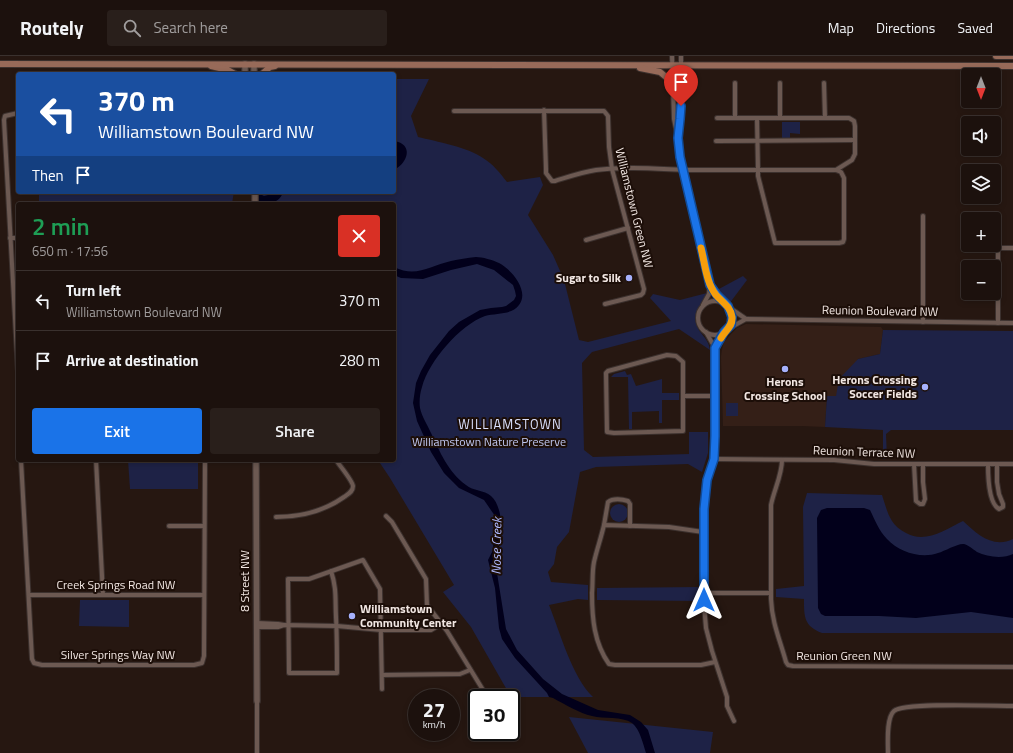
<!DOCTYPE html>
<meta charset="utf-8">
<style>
body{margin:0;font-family:"Titillium Web",sans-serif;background:#291f1b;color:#f1f3f6;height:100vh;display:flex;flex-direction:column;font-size:15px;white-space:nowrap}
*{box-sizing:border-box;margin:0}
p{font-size:13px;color:#a09d9d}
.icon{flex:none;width:22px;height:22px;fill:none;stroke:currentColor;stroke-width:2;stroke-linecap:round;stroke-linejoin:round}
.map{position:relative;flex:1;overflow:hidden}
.panel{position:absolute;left:16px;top:146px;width:380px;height:260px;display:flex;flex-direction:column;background:#1c110d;border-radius:4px;box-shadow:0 2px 6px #0003,0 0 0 1px #3a312e}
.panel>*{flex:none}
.top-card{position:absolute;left:16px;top:16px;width:380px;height:122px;border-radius:4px;box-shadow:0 2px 6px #0003,0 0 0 1px #3a312e;background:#1a4fa0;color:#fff;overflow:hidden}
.needle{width:26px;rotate:180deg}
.buttons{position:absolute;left:961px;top:12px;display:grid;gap:8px}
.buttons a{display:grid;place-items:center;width:40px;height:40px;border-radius:4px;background:#1c110d;box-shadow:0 2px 6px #0003,0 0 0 1px #3a312e;font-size:20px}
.speed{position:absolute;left:408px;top:633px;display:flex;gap:8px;font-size:20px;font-weight:700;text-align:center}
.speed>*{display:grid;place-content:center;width:52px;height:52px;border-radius:50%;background:#1c110d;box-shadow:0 2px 6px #0003,0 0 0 1px #3a312e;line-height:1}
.speed small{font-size:10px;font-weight:400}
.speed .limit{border:2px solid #111;border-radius:6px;background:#fff;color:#111}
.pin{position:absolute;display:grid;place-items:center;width:34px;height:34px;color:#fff;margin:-41px -17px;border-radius:50% 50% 50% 0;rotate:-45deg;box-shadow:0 0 4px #0007}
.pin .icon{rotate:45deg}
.me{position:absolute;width:44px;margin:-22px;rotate:0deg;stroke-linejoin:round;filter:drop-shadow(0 0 3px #0008)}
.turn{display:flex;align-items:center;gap:14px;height:84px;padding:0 16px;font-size:18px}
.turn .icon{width:52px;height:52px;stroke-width:2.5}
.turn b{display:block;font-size:28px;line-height:34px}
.then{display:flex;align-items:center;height:38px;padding:0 16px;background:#0003;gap:8px;font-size:15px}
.round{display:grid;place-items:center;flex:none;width:42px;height:42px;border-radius:4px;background:#291f1b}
.summary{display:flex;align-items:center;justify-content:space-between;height:68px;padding:0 16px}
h1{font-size:24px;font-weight:600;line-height:30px;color:#1e9e55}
.cta{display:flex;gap:8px;margin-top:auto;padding:8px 16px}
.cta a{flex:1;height:46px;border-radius:4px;background:#1a73e8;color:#fff;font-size:16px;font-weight:600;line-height:46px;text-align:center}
.cta a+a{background:#291f1b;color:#f1f3f6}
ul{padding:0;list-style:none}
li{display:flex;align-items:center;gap:12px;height:60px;padding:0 16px;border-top:1px solid #3a312e}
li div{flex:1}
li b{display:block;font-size:15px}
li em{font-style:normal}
header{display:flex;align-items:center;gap:24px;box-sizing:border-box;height:56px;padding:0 20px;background:#1c110d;border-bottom:1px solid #3a312e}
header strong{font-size:19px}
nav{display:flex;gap:22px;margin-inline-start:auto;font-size:14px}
.search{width:280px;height:36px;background:#291f1b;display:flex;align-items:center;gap:10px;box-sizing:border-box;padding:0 14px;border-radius:4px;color:#a09d9d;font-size:15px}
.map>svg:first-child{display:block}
</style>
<header>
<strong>Routely</strong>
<div class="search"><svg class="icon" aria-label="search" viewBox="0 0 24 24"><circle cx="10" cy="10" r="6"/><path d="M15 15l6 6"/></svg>Search here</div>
<nav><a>Map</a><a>Directions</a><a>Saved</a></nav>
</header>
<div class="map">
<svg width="1013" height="697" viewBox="0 0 1013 697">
<rect width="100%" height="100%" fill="#261711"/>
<path fill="#341f17" d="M746 268 881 271 883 274 880 298 858 303 836 340H827L825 371 802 370H723L721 301 722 293 724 286 731 278 737 272Z"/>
<g fill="#1e2246">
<path d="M394 23H429L411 60 418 81C435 85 470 92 483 102 493 108 500 117 507 126L540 121 543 129 528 159 553 199 564 224 579 284 588 286 671 265 650 242 653 238 680 244 707 237C705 245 697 251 696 260 693 275 709 280 710 294L679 273 592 296 582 307 584 394 593 401 689 398V376H708V397L702 416 688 408 596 411 580 416 569 476 557 491 554 508 548 516 551 526 588 529V544L578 543 549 549C560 576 572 621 593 641H511L471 571 443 536 454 529 390 422 378 404H394V148H262V136H394Z"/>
<path d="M782 66H800V78L790 77V82H782Z"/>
<path d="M39 136H234L232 147 227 148H39Z"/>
<path d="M743 220 747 224 729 248 721 241 717 234Z"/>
<path d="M883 274 1013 275V374H891L886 378 887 403H883V374L825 371 827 340H836L839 323 858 303 880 298Z"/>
<path d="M625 315 627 319 631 318 636 330 662 323V337H679V344H662V367H659V355L632 356V373H629L628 321H611L614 318Z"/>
<rect x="726" y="347" width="12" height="13"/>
<path d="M128 404H198V433H130Z"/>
<path d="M807 437 882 439C885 448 887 457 892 465 895 470 900 474 906 477 925 488 945 474 963 465 977 478 993 493 1013 483V577H822C804 570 804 561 804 543L776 541V533L804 530 803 451Z"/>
<circle cx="619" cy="457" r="9"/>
<path d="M701 531V545L597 544V532Z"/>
<path d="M80 544H129V571L79 570Z"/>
<path d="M569 661 713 676 710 697H588Z"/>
</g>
<g fill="#02001b">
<path d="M394 85C414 88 408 107 394 114 394 106 400 99 394 93Z"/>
<path d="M274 136H283C280 147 267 150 258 145V137L264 140 272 138Z"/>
<path d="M476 201C482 201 493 204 499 207 511 213 530 235 519 249 512 259 496 257 485 260 460 269 429 305 422 331 420 337 419 345 420 352 422 361 427 368 431 377 440 396 448 416 466 429 473 435 484 434 491 440 498 446 501 459 501 468L497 517 506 573 517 594 543 623 562 638 598 654 630 659 641 666 648 674 655 697H646C643 688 640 673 632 667 622 660 604 663 592 660 579 657 566 649 553 642L549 641 547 637 515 602 502 583 499 572 495 532 488 504 493 494 495 460 484 444 459 432 444 417 431 396 417 365 413 347 416 327 421 315 430 299 449 275 459 266 480 254 491 252 502 251 506 250 514 244 516 240 515 235 513 229 494 214 477 208 451 214 423 223 401 222 394 219V211C416 222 430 210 451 205 459 203 467 202 476 201Z"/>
<path d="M827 452H864L870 454C875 464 879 475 887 483 899 496 921 503 938 497 945 495 958 487 964 488 968 489 973 493 977 496 987 501 1003 503 1013 498V562L971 556 916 562 879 560H825L821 558 818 552 817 462 821 454Z"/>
</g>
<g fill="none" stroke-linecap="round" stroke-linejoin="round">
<defs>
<g id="minor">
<path d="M672 0 674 63 678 82 680 101 710 229 709 238 703 249"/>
<path d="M735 27V62"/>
<path d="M780 27V62"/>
<path d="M824 27 825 62"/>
<path d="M544 54 546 113V117L552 125H555C568 121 582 116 596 114 627 110 659 113 690 114 738 114 787 114 836 114L841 116 844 122V183L843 186 839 187H775L758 120V114L757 62"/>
<path d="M454 55H604L608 60 609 91 612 113 644 233 643 237 641 239 605 248"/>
<path d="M18 57 5 60 4 64 18 316"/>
<path d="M717 62H849L854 65 855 70V98L852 104 836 114"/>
<path d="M678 78 681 63V0"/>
<path d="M716 85 855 84"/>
<path d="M10 182H18"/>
<path d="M586 184 628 172"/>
<path d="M998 192H1013"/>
<path d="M710 230 723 246"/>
<circle cx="715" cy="262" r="17"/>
<path d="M730 252 746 263"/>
<path d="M923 266V160"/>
<path d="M998 267V161"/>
<path d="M728 273 746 263 1013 267"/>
<path d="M706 276 715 292V380L714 403 707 424 704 453V548L706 572 712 595 727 641V650L734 665"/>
<path d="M715 292 724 277"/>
<path d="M667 299 676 300 683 306V375L614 377 607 376 606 317 608 315Z"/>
<path d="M683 340H715"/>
<path d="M714 403 834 404 874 408H1013"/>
<path d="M21 404 32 603 34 607 42 609H194L202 607 204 600 205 404"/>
<path d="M96 404 103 539"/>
<path d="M782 404C782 419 774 434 771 449V543C772 567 780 584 786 606L788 609 793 610 1013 611"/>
<path d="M914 408 916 445 920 448H923L925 443 923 426V408"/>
<path d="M988 408C988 419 988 447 999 453L1003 451V448L999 438 997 426V408"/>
<path d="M386 460 392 466 426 523 427 549 447 575 483 634"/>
<path d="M276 461C301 461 323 456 344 441 348 438 353 436 353 430 352 424 340 410 336 404"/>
<path d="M604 469 608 446C613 442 622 443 628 445L630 448V470"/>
<path d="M169 470H204"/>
<path d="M703 476 669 471 604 469C601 482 597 493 594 506 592 516 593 526 592 537 592 562 594 587 609 608L615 609H701L715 606"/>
<path d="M331 515C337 533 335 544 336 561 337 580 337 598 337 617H289L288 523H309L363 504 380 533 382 633"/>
<path d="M704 537H771"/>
<path d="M29 539H204"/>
<path d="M257 567 278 568 284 569"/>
<path d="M257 571H278L284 569 337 570 381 574H431L441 568"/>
<path d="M382 619 460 618 470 614"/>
<path d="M257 645V697"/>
<path d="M888 697C888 687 886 662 894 655 904 646 994 650 1013 650"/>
</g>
<g id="tertiary">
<path d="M245 8V18"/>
<path d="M254 18V8"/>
<path d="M255 136V148"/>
<path d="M256 404 257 645"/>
</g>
<g id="secondary">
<path d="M996 0H1013"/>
<path d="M0 8 1013 10"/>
<path d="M211 10 228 14 235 18"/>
<path d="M640 12 660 16 672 26"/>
<path d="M262 18 270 11 275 10"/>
</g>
</defs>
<use href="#minor" stroke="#3c312e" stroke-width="6"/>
<use href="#tertiary" stroke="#3c312e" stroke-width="8"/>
<use href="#secondary" stroke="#3c312e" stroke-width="8"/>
<use href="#minor" stroke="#6c5952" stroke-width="4"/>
<use href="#tertiary" stroke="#6c5952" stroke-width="5.5"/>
<use href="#secondary" stroke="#976a59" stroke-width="6"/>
</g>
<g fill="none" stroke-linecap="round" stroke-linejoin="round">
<defs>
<path id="route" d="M681 50 680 63 678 82 680 101 710 229 717 239 728 250 732 261 731 269 724 276 715 292V380L714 403 707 424 704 453V544"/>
</defs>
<use href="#route" stroke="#114b97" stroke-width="10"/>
<use href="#route" stroke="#1a73e8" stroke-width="7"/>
<path stroke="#f59e0b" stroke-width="7" d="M701 192C705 208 706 226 716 239 722 246 731 251 732 261 733 270 725 275 721 282"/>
</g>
<g fill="#a6b1fc" stroke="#1c0e08" stroke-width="1.5">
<circle cx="629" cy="222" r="4"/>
<circle cx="785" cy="313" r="4"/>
<circle cx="925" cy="331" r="4"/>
<circle cx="352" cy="560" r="4"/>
</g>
<g text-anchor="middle" stroke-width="4" stroke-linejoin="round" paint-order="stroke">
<g font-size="12" fill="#f2e7e3" stroke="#1c0e08">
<text transform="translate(634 152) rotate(76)" y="4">Williamstown Green NW</text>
<text transform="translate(880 255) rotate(1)" y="4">Reunion Boulevard NW</text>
<text transform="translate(864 396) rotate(2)" y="4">Reunion Terrace NW</text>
<text transform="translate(245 525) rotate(-90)" y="4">8 Street NW</text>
<text x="116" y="533">Creek Springs Road NW</text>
<text x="118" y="603">Silver Springs Way NW</text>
<text x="844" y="604">Reunion Green NW</text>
</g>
<g font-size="12" font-weight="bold" fill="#f2e7e3" stroke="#1c0e08" text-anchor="end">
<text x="621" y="226">Sugar to Silk</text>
<text x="917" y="328">Herons Crossing<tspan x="917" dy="14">Soccer Fields</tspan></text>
<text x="785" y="330" text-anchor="middle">Herons<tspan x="785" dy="14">Crossing School</tspan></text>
<text x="360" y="557" text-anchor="start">Williamstown<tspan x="360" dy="14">Community Center</tspan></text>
</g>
<g font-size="12" fill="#c1c9f3" stroke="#1c0e08">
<text x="489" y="390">Williamstown Nature Preserve</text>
</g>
<g font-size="13" letter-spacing="1" fill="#dbe1fe" stroke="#1c0e08">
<text x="510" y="373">WILLIAMSTOWN</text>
</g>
<g font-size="13" font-style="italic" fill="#afbaff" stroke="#1c0e08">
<text transform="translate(496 490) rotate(-89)" y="5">Nose Creek</text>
</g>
</g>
</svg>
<div class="buttons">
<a><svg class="needle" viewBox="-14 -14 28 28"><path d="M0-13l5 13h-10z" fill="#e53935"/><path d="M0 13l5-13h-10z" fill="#a09d9d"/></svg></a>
<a><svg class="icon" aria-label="sound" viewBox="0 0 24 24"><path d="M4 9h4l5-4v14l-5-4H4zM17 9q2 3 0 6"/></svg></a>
<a><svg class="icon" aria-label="layers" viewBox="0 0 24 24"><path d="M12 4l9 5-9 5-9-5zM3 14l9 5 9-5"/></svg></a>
<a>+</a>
<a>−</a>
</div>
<div class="speed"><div>27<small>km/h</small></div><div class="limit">30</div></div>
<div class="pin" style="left:681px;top:50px;background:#d93025"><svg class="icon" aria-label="arrive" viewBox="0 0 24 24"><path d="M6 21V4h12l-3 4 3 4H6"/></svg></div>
<svg class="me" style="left:704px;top:544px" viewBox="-20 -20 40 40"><path d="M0-17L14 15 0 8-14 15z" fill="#1a73e8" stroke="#fff" stroke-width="4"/></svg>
<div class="top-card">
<div class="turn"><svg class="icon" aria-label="left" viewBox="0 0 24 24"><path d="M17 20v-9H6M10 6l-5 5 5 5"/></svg><div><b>370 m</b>Williamstown Boulevard NW</div></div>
<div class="then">Then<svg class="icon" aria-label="arrive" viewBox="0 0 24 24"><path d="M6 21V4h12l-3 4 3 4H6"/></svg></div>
</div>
<section class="panel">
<div class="summary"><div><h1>2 min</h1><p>650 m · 17:56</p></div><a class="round" style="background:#d93025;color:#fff"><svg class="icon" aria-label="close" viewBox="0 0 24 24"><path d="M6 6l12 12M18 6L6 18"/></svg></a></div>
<ul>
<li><svg class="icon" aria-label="left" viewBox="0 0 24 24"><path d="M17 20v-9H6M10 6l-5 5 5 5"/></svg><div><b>Turn left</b><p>Williamstown Boulevard NW</p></div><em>370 m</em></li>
<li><svg class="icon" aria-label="arrive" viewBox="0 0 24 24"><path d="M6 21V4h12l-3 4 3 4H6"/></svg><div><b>Arrive at destination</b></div><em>280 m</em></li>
</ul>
<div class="cta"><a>Exit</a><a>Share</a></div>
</section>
</div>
